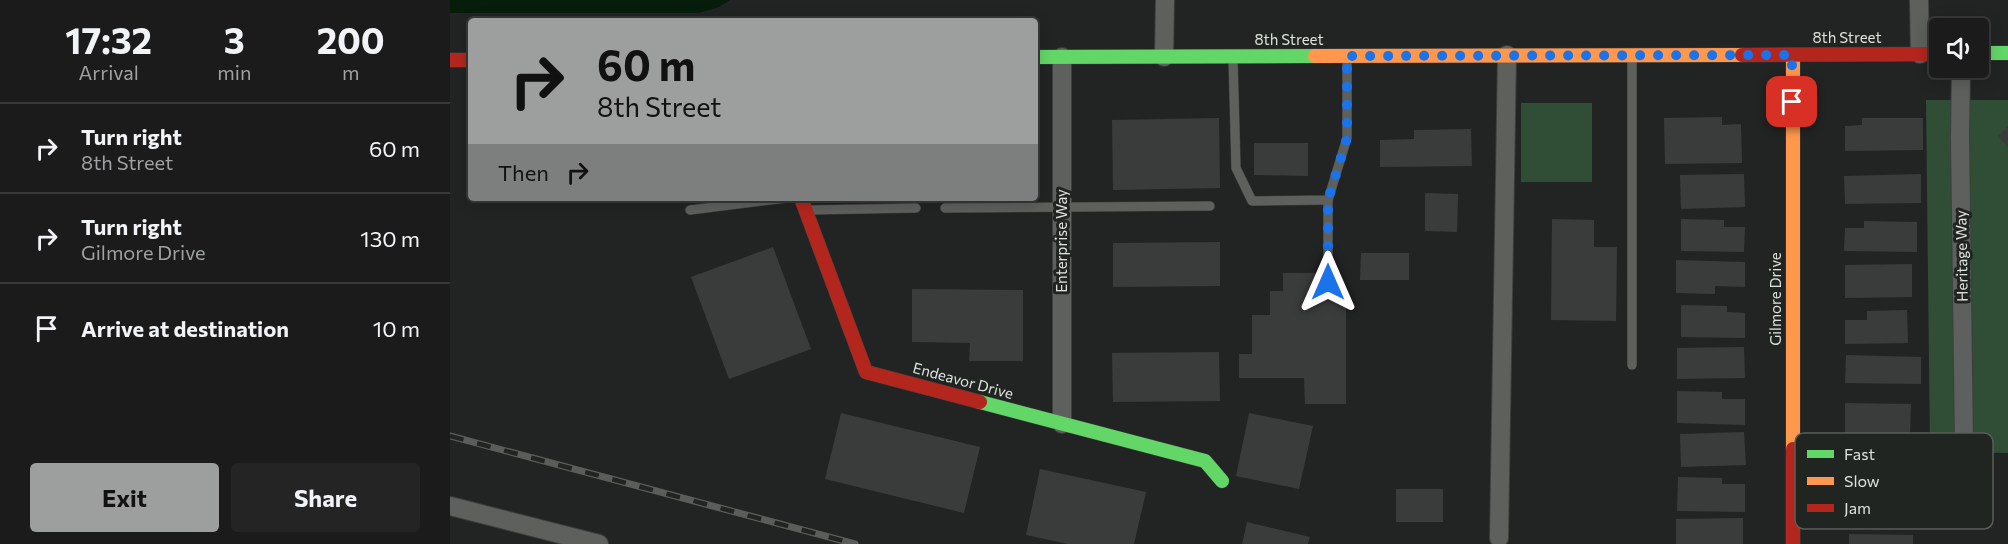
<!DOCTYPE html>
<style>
body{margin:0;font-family:Commissioner,sans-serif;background:#232423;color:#f1f3f6;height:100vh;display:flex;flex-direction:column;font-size:22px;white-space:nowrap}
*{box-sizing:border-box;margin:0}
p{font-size:20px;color:#9fa1a2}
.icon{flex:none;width:33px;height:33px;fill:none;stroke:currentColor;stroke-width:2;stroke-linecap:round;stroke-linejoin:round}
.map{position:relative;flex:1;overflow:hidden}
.side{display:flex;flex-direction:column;background:#1a1b1a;width:450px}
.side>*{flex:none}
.hud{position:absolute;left:18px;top:18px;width:570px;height:183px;border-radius:6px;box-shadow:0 3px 15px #0003,0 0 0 2px #383939;background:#9c9f9d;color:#111;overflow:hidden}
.fabs{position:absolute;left:1479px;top:18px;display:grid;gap:12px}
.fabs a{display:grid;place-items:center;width:60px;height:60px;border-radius:6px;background:#1a1b1a;box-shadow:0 3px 15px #0003,0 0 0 2px #383939;font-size:30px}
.pin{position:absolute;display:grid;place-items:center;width:51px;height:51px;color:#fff;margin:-26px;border-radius:12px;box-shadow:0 3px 9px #0006}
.me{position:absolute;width:66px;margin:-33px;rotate:0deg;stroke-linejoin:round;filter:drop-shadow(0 0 4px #0008)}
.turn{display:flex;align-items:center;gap:21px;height:126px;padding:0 30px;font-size:27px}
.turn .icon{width:78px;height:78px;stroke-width:2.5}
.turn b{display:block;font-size:42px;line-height:51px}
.then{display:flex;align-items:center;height:57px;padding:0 30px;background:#0003;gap:12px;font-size:22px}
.eta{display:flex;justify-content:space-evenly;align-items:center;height:102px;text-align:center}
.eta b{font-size:36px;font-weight:700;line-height:42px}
.button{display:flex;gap:12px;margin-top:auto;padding:12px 30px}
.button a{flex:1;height:69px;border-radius:6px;background:#9c9f9d;color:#111;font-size:24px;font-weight:700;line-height:69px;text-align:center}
.button a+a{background:#232423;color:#f1f3f6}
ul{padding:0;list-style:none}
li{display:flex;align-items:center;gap:18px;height:90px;padding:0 30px;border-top:2px solid #383939}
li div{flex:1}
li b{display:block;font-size:22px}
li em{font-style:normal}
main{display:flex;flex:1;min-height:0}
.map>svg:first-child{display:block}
</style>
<main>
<section class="side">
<div class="eta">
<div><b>17:32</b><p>Arrival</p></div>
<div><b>3</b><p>min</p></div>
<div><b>200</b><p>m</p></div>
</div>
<ul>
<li><svg class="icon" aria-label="right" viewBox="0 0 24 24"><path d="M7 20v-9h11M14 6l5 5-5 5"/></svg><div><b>Turn right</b><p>8th Street</p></div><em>60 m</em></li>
<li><svg class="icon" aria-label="right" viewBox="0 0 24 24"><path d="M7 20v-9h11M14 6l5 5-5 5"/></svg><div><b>Turn right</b><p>Gilmore Drive</p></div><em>130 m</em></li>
<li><svg class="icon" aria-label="arrive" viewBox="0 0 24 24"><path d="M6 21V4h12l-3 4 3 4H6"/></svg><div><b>Arrive at destination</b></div><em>10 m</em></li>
</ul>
<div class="button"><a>Exit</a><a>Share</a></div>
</section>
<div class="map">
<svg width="1558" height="544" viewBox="0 0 1558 544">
<rect width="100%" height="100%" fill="#222423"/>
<g fill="#304d35">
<path d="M1476 100H1558V453L1480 452Z"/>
<rect x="1071" y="103" width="71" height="79"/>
</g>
<path fill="#051d0a" d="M0 0H280L269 7 248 13H0Z"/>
<g fill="#3a3c3b">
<path d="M1272 117V125L1291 124 1292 163 1215 164 1214 118Z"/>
<path d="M769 118 770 188 663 190 662 120Z"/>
<path d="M1412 118H1473V150L1395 151V126L1412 125Z"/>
<path d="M1558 126V147L1548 136Z"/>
<path d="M1021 129 1022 166 930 167V140L964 139V130Z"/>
<path d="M804 143H858V176L804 175Z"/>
<path d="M1294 174 1295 207 1231 209 1230 175Z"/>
<path d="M1471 174V203L1395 204 1394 176Z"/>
<path d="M975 193 1008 194 1007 232 975 231Z"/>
<path d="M1102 219 1144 220V247H1167L1166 321 1101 320Z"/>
<path d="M1231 219 1274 220V227H1295L1294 252 1231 251Z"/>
<path d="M1414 221 1467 222V252L1394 251 1395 228H1414Z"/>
<path d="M770 242V286L663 287V243Z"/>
<path d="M323 247 361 349 279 379 241 277Z"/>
<path d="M911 253H959V280H910Z"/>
<path d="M1226 260 1295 262V287L1265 286V294L1226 293Z"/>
<path d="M1462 264V297L1395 298V265Z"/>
<path d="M833 273H870V300H896V404H855L854 378H789V354H802V315H820V291H833Z"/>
<path d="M462 289 573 290V361H519L520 343 462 342Z"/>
<path d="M1231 305 1277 306V312L1295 313V338L1231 337Z"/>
<path d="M1457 310 1458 343 1395 344V320H1417V311Z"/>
<path d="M1294 347 1295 378 1227 379V348Z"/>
<path d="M769 352 770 401 663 402 662 353Z"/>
<path d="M1396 355 1471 357V384L1395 383Z"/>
<path d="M1227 391 1272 392V399H1295V425L1227 423Z"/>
<path d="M1395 403 1461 404 1460 436 1395 435Z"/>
<path d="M391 413 530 447 514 513 375 479Z"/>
<path d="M799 413 863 426 849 489 786 476Z"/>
<path d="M1294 432 1296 465 1231 467 1230 434Z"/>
<path d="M590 469 696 492 684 544H618L576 535Z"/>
<path d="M1228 477 1272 478V484H1295V512L1227 511Z"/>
<rect x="946" y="489" width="47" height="33"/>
<path d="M1293 518V544H1226V519Z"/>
<path d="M797 522 860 537 858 544H792Z"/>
<path d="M1399 534 1463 535V544H1399Z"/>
</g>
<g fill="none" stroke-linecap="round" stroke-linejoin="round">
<defs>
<g id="lane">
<path d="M783 58 786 168 802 201 878 200 897 138V59"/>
<path d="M878 200V282"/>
<path d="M495 208 760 206"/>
<path d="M240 210 336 198"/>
<path d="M358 210 466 208"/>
<path d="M1182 365V57"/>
</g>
<g id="street">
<path d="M1469 0 1470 54"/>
<path d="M714 57 715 0"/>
<path d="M1511 68 1510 138 1514 444"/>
<path d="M612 424V57"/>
<path d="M0 506 149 544"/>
<path d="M1049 538 1057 55"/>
</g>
<g id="fast">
<path d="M1528 53H1558"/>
<path d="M585 57 865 56"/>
<path d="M530 402 755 461 772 481"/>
</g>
<g id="slow">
<path d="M1343 55V449"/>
<path d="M865 56 1292 55"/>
</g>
<g id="jam">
<path d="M1292 55 1490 54"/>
<path d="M0 60H21"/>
<path d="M351 198 416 372 530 402"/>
<path d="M1343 449V544"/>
</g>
</defs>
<use href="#lane" stroke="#3e3f3e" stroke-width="10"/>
<use href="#street" stroke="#3e3f3e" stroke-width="20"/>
<use href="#fast" stroke="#3e3f3e" stroke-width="15"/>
<use href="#slow" stroke="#3e3f3e" stroke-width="15"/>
<use href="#jam" stroke="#3e3f3e" stroke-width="15"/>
<use href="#lane" stroke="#5e605e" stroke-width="9"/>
<use href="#street" stroke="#5e605e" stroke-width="18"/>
<use href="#fast" stroke="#63d668" stroke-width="14"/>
<use href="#slow" stroke="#ff974d" stroke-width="14"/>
<use href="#jam" stroke="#b3261e" stroke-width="14"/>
<defs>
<path id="rail" d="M0 436 405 544"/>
</defs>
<use href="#rail" stroke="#5b5d5b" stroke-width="7"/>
<use href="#rail" stroke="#212522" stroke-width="4.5" stroke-dasharray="14" stroke-linecap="butt"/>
</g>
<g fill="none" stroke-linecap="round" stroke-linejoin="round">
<path stroke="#1a73e8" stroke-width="10" stroke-dasharray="0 18" d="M878 282V200L897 138V56L1342 55V102"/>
</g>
<g text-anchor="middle" stroke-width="6" stroke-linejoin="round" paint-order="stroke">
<g font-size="15" fill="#dee1de" stroke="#212522">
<text x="1397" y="43">8th Street</text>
<text x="839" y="45">8th Street</text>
<text transform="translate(612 241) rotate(-90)" y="5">Enterprise Way</text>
<text transform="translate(1512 256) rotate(-91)" y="5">Heritage Way</text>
<text transform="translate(1326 299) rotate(-90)" y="5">Gilmore Drive</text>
<text transform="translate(513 381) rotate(15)" y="5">Endeavor Drive</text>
</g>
</g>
<rect x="1345" y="433" width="198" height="96" rx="9" fill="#212522" stroke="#5a5d5a" stroke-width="1.5"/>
<rect x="1357" y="450" width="27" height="8" fill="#63d668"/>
<rect x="1357" y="477" width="27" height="8" fill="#ff974d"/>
<rect x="1357" y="504" width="27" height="8" fill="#b3261e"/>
<g font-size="16" fill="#dee1de">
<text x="1394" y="460">Fast</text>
<text x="1394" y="487">Slow</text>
<text x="1394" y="514">Jam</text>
</g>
</svg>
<div class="fabs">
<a><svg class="icon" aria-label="sound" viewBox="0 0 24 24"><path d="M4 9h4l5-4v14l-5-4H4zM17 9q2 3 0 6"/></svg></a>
</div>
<div class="pin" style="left:1342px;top:102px;background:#d93025"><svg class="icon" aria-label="arrive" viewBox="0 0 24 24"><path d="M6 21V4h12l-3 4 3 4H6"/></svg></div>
<svg class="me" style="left:878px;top:282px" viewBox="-20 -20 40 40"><path d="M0-17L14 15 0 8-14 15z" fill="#1a73e8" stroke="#fff" stroke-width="4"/></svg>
<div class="hud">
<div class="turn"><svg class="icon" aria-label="right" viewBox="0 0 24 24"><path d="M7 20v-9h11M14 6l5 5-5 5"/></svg><div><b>60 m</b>8th Street</div></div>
<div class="then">Then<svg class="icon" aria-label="right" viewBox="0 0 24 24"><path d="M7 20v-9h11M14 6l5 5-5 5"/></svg></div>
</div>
</div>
</main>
